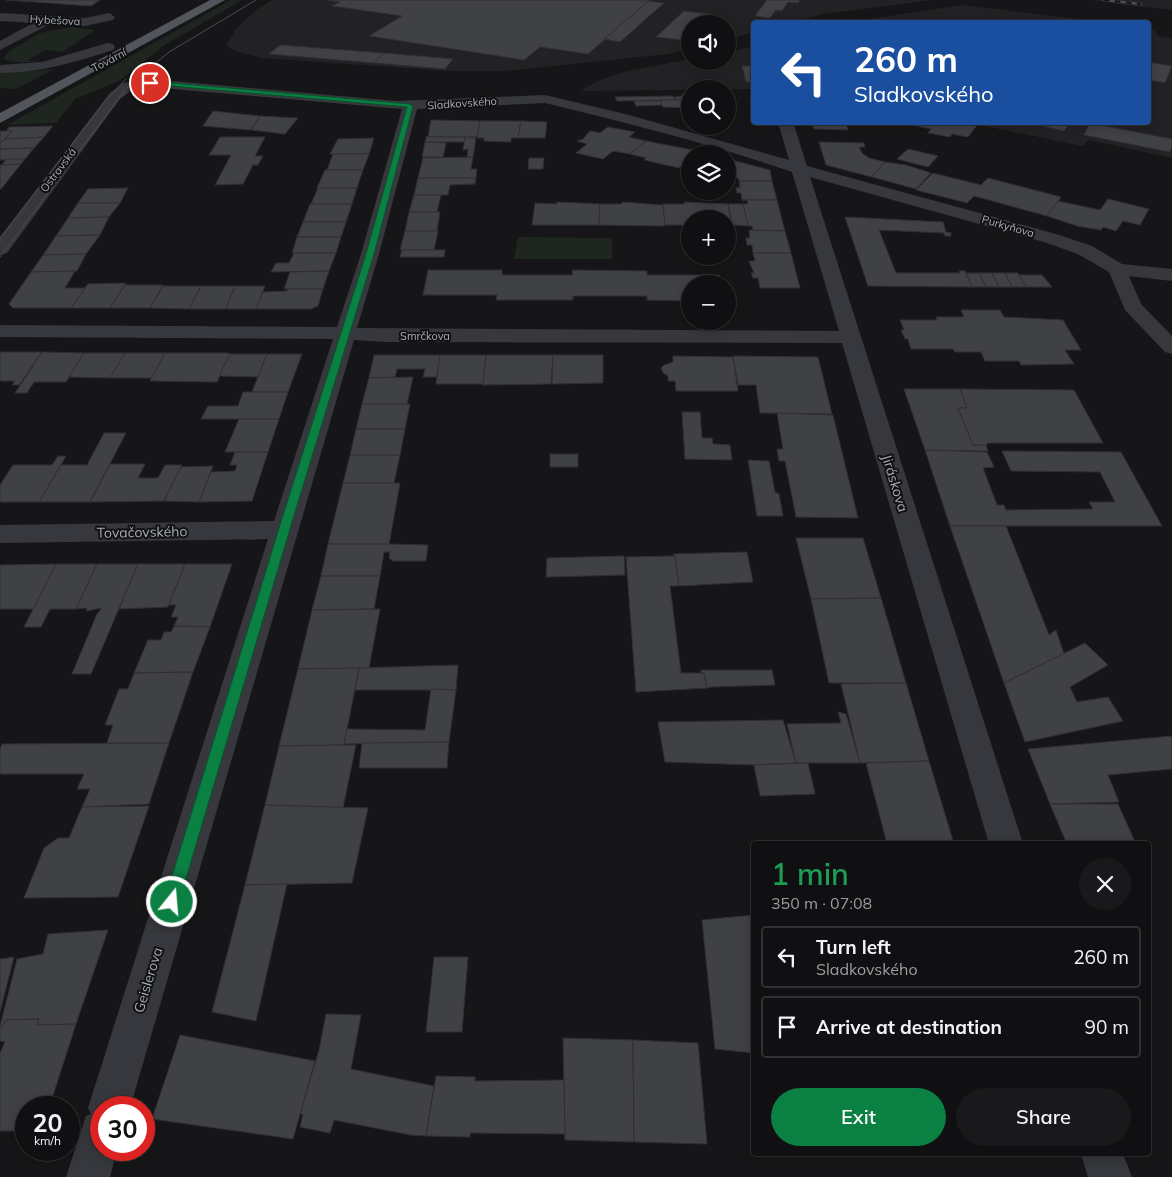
<!DOCTYPE html>
<meta charset="utf-8">
<style>
body{margin:0;font-family:Mulish,sans-serif;background:#19191b;color:#f1f3f6;height:100vh;display:flex;flex-direction:column;font-size:19px;white-space:nowrap}
*{box-sizing:border-box;margin:0}
p{font-size:16px;color:#9c9d9f}
.icon{flex:none;width:28px;height:28px;fill:none;stroke:currentColor;stroke-width:2;stroke-linecap:round;stroke-linejoin:round}
.map{position:relative;flex:1;overflow:hidden}
.panel{position:absolute;left:751px;top:841px;width:400px;height:315px;display:flex;flex-direction:column;background:#101012;border-radius:5px;box-shadow:0 2px 12px #0003,0 0 0 1px #303032}
.panel>*{flex:none}
.banner{position:absolute;left:751px;top:20px;width:400px;height:105px;border-radius:5px;box-shadow:0 2px 12px #0003,0 0 0 1px #303032;background:#1a4fa0;color:#fff;overflow:hidden}
.controls{position:absolute;left:681px;top:15px;display:grid;gap:10px}
.controls a{display:grid;place-items:center;width:55px;height:55px;border-radius:50%;background:#101012;box-shadow:0 2px 12px #0003,0 0 0 1px #303032;font-size:25px}
.speed{position:absolute;left:15px;top:1096px;display:flex;gap:10px;font-size:25px;font-weight:700;text-align:center}
.speed>*{display:grid;place-content:center;width:65px;height:65px;border-radius:50%;background:#101012;box-shadow:0 2px 12px #0003,0 0 0 1px #303032;line-height:1}
.speed small{font-size:12px;font-weight:400}
.speed .limit{border:8px solid #d22;background:#fff;color:#111}
.pin{position:absolute;display:grid;place-items:center;width:42px;height:42px;color:#fff;margin:-21px;border:2px solid #fff;border-radius:50%;box-shadow:0 1px 5px #0007}
.me{position:absolute;width:55px;margin:-28px;rotate:17deg;stroke-linejoin:round;filter:drop-shadow(0 0 4px #0008)}
.turn{display:flex;align-items:center;gap:18px;height:105px;padding:0 20px;font-size:22px}
.turn .icon{width:65px;height:65px;stroke-width:2.5}
.turn b{display:block;font-size:35px;line-height:42px}
.round{display:grid;place-items:center;flex:none;width:52px;height:52px;border-radius:26px;background:#19191b}
.headline{display:flex;align-items:center;justify-content:space-between;height:85px;padding:0 20px}
h1{font-size:30px;font-weight:600;line-height:38px;color:#1e9e55}
.cta{display:flex;gap:10px;margin-top:auto;padding:10px 20px}
.cta a{flex:1;height:58px;border-radius:30px;background:#0b8043;color:#fff;font-size:20px;font-weight:600;line-height:58px;text-align:center}
.cta a+a{background:#19191b;color:#f1f3f6}
ul{padding:0;list-style:none}
li{display:flex;align-items:center;gap:15px;height:62px;margin:0 10px 8px;padding:0 10px;border:2px solid #303032;border-radius:5px}
li div{flex:1}
li b{display:block;font-size:19px}
li em{font-style:normal}
.map>svg:first-child{display:block}
</style>
<div class="map">
<svg width="1172" height="1177" viewBox="0 0 1172 1177">
<rect width="100%" height="100%" fill="#161618"/>
<g fill="#222225">
<path d="M272 0H933L824 14 790 22H754V32L728 39V24H690V49L668 54 506 71H448L262 58 235 51 226 45 236 29 256 10Z"/>
<path d="M1093 0H1172V10L1124 5Z"/>
<path d="M962 5 1011 11 1105 22H850Z"/>
<path d="M1149 28 1154 29 1158 36 1172 38V158L1089 140 1083 146 969 123 1149 122Z"/>
<path d="M754 46V89L580 91 600 80 624 72 690 59V61H728V52Z"/>
</g>
<g fill="#1e261f">
<path d="M231 0H242L163 46 119 81 75 99 56 123 7 125Z"/>
<path d="M72 27 95 30 63 52 46 50 28 60 38 62H15L5 60 4 58 8 52 40 33Z"/>
<path d="M54 69 16 89 0 88V73Z"/>
<path d="M518 237 612 238V259H514Z"/>
</g>
<g fill="#404145" stroke="#303034">
<path d="M6 0H100L91 6Z"/>
<path d="M327 0H650L588 54 540 47 524 60 369 36 402 16 332 6 340 2Z"/>
<path d="M767 0H800L798 3 788 2 782 11 776 10 770 18 755 16Z"/>
<path d="M649 1 664 3 620 42 604 39Z"/>
<path d="M684 11 708 14 698 24H690V32L682 40 656 37Z"/>
<path d="M280 45 384 53 374 63 269 54Z"/>
<path d="M384 53 453 59 445 69 374 63Z"/>
<path d="M1149 62 1172 66 1165 83 1149 80Z"/>
<path d="M742 66H754V82H746Z"/>
<path d="M690 93V101L675 100V97L683 96 682 94Z"/>
<path d="M673 96 675 100 617 101 615 97Z"/>
<path d="M662 100H683L686 108 663 107 660 102Z"/>
<path d="M634 101H661L662 105 636 106Z"/>
<path d="M213 111 260 116 251 130 203 126Z"/>
<path d="M260 116 298 118 285 134 251 130Z"/>
<path d="M431 120 480 121 477 137H428Z"/>
<path d="M480 121H521L518 138H511V142L484 141V138H477Z"/>
<path d="M521 121 547 122 545 138H518Z"/>
<path d="M812 122H845L848 130 814 129Z"/>
<path d="M920 122H969L978 124 968 137 952 134 950 137 928 133 931 129 917 126Z"/>
<path d="M1025 122H1070L1064 131Z"/>
<path d="M1090 123 1172 139V147L1170 152 1084 135Z"/>
<path d="M53 126 44 137 5 139 12 131H6L9 127Z"/>
<path d="M608 127 635 132 629 137 646 141 630 154 613 151 603 159 576 153 587 144 577 141 583 139 590 131 600 133Z"/>
<path d="M0 131H12L0 144Z"/>
<path d="M427 136 428 137H465L464 142H425Z"/>
<path d="M44 137 34 148 0 149V144L5 139Z"/>
<path d="M220 137H265L255 156H263L258 165H253L243 184 215 185 231 155H209Z"/>
<path d="M465 137 476 138 473 157H467L468 149 463 150Z"/>
<path d="M374 138 369 154H330L338 139Z"/>
<path d="M646 141 698 151 697 152 705 154H690V168L681 166 679 168 644 160 646 158 630 154Z"/>
<path d="M425 142 446 143 443 157H422Z"/>
<path d="M819 142 864 143 865 147H859L862 153 869 158 885 162 872 177 826 165Z"/>
<path d="M34 148 25 159 0 160V149Z"/>
<path d="M908 149 938 156 928 167 897 159Z"/>
<path d="M333 154H369L363 170H327Z"/>
<path d="M473 157 471 169H477L476 178H418L423 158Z"/>
<path d="M529 158H544L543 169H528Z"/>
<path d="M6 159H25L21 164 2 165Z"/>
<path d="M728 159 770 170 772 181H739L738 178 728 176Z"/>
<path d="M885 162 906 165 931 173 916 189 872 177Z"/>
<path d="M21 164 1 189H0V165Z"/>
<path d="M325 170H363L357 188H317Z"/>
<path d="M933 173 981 185 988 178 1061 197 1047 216 974 196 967 203 916 190Z"/>
<path d="M418 178H476L475 184 450 185 448 195H414Z"/>
<path d="M739 181H772L777 200H742L741 193H737L736 187 740 188Z"/>
<path d="M128 188 120 203H78L88 189Z"/>
<path d="M318 188H357L352 204H311Z"/>
<path d="M414 195H441L437 212H409Z"/>
<path d="M1108 199 1149 209 1140 225 1123 221 1116 231 1103 227 1101 230 1077 226 1047 216 1058 201 1100 210Z"/>
<path d="M742 200H777L785 231 749 230H753L752 226H748L743 204H748L747 200Z"/>
<path d="M557 202 600 204 599 225H532L535 203 557 204Z"/>
<path d="M622 202 663 205 665 226 599 225 600 204H622Z"/>
<path d="M684 202 728 204 732 225H728V219H690V225H665L663 204H685Z"/>
<path d="M78 203H120L109 217 68 218Z"/>
<path d="M310 204H352L346 222H303Z"/>
<path d="M728 204H743L748 226 732 225Z"/>
<path d="M409 212H440L437 231H405Z"/>
<path d="M109 217 100 235 56 236 68 218Z"/>
<path d="M845 217 943 222 946 232 951 233V236H945L944 233 879 230 896 273H960L959 271H965L972 287 868 286Z"/>
<path d="M303 222H346L341 237H297Z"/>
<path d="M749 230 785 231 791 253H753L752 245H747L746 238H750Z"/>
<path d="M405 231H438L434 250H400Z"/>
<path d="M100 235 86 254 43 255 56 236Z"/>
<path d="M297 237H341L336 253H292Z"/>
<path d="M402 250H445L444 257H400Z"/>
<path d="M294 253H336L329 271 271 272 276 263H289Z"/>
<path d="M753 253H791L800 288H760L758 278H753L751 273H754L749 261H755Z"/>
<path d="M86 254 77 271 31 272 43 255Z"/>
<path d="M428 270H502V275H573L572 270 647 271V275H719L720 284H690V301L647 300V296H573V300H496L497 295H423Z"/>
<path d="M75 271 65 288H84L88 284 71 308H13L9 304 31 272Z"/>
<path d="M329 271 323 289H284L290 272Z"/>
<path d="M966 273H979L986 287H972Z"/>
<path d="M979 273H992L999 287H986Z"/>
<path d="M992 273H1005L1012 287H999Z"/>
<path d="M1005 273H1018L1026 287H1012Z"/>
<path d="M1019 275H1042L1052 287H1026Z"/>
<path d="M126 283 110 308H71L88 284Z"/>
<path d="M125 285H163L150 308H110Z"/>
<path d="M163 286H201L189 309 150 308Z"/>
<path d="M201 286H235L226 309H189Z"/>
<path d="M235 286H265L256 309H226Z"/>
<path d="M288 289H323L318 306 311 309H256L263 292 287 291Z"/>
<path d="M961 310H1000L1004 317 1063 320 1081 350H1065L1074 364 1021 365 1019 361H985L981 352H955L953 349H911L908 339H905L901 330H904L900 320H937L936 317H964Z"/>
<path d="M0 352H42L19 385H12L15 381H0Z"/>
<path d="M42 352 84 353 66 382H34L27 393H15Z"/>
<path d="M84 353H125L110 378 69 377Z"/>
<path d="M125 353H165L152 378H110Z"/>
<path d="M165 353H228L230 354 217 382 150 381Z"/>
<path d="M230 354H267L258 377 219 376Z"/>
<path d="M267 354H302L288 392H252Z"/>
<path d="M374 355H440L437 377H423L425 369H397L395 377 369 378Z"/>
<path d="M440 355H486L483 384H436Z"/>
<path d="M486 355H553L551 384 483 385Z"/>
<path d="M550 355H603V383L552 384 553 355Z"/>
<path d="M673 356 733 357 738 391H676L675 381H668V376L663 373 661 368 664 365 673 362Z"/>
<path d="M733 356 818 357 832 414 760 413 756 385H738Z"/>
<path d="M413 377 407 404H362L369 378Z"/>
<path d="M904 389H960L967 408H958L973 445H986L988 451 925 450Z"/>
<path d="M960 389 1074 390 1103 443H988L986 445H973L958 408H967Z"/>
<path d="M243 392H288L279 419H201L208 406H238Z"/>
<path d="M362 404H410L405 429H356Z"/>
<path d="M682 412H700L702 438H712L713 444 730 445 732 460 685 459Z"/>
<path d="M777 413 833 415 858 518 796 517 785 461H779L777 449H783Z"/>
<path d="M239 419H279L268 452H225Z"/>
<path d="M356 429H405L400 455H350Z"/>
<path d="M104 433H126L90 502H39L61 465H87Z"/>
<path d="M925 450 987 452 994 467 983 468 997 505H1004L1006 510 1093 509 1089 502H1115L1100 472 1011 471 1002 451 1121 452 1162 526H950Z"/>
<path d="M235 452H268L252 501 199 502 211 472 235 471 237 465H230Z"/>
<rect x="550" y="454" width="28" height="13"/>
<path d="M350 455H400L394 483H343Z"/>
<path d="M58 456H66L39 502H0V485L13 465H52Z"/>
<path d="M748 460 769 461 775 492 779 494 783 516H757Z"/>
<path d="M110 464H145L138 478H158L165 465H182L164 501 90 502Z"/>
<path d="M213 466 199 502 164 501 181 467Z"/>
<path d="M343 483H400L389 545 328 544Z"/>
<path d="M950 526H1006L1049 635 1056 630 1064 654 1004 683Z"/>
<path d="M796 538H863L881 598 811 599Z"/>
<path d="M328 544H389L428 545 426 561H393L389 558 390 552H384L380 576H321Z"/>
<path d="M747 552 753 582 679 586 675 556 673 554Z"/>
<path d="M624 556 625 575 546 577 547 558Z"/>
<path d="M674 556H675L679 586H670L681 673H704L707 688 636 692 626 557Z"/>
<path d="M56 564H97L76 609H50L41 627H24Z"/>
<path d="M56 564 33 609H0V565Z"/>
<path d="M97 564H138L91 674H72L97 614 102 608 86 611 87 608 76 609Z"/>
<path d="M138 564H185L168 607 119 609Z"/>
<path d="M185 564H232L210 627 174 626 178 617H171L176 605H169Z"/>
<path d="M321 576H380L374 609 312 610Z"/>
<path d="M881 598 906 683H829L811 599Z"/>
<path d="M380 609 369 668 298 669 312 610Z"/>
<path d="M174 626 210 627 193 672 134 673 148 640H161L164 632H171Z"/>
<path d="M1085 643 1108 665 1070 687 1077 702 1108 697 1123 721 1025 742 1004 683Z"/>
<path d="M458 665 456 690H355L359 668Z"/>
<path d="M359 668 344 745 279 746 298 669Z"/>
<path d="M701 670H772L775 685 711 687 707 688 704 673H701Z"/>
<path d="M193 672 169 743H107L113 725H105L119 689H128L134 673Z"/>
<path d="M906 683 929 761 860 763 841 684Z"/>
<path d="M431 689 456 690 449 742 344 744 347 729 425 730Z"/>
<path d="M838 712 846 714 860 763H796L787 724 841 723Z"/>
<path d="M783 720 796 763 754 765 665 762 658 722Z"/>
<path d="M1172 736V769L1108 775 1119 802 1050 804 1028 749Z"/>
<path d="M449 742 447 768H359L362 743Z"/>
<path d="M169 743 149 804 82 807 90 789H77L84 774H0V749L2 744Z"/>
<path d="M344 745H356L343 808 265 805 279 746Z"/>
<path d="M929 761 954 844H887L866 763Z"/>
<path d="M808 763 815 794 760 796 754 765Z"/>
<path d="M1050 804H1118L1136 844H1067Z"/>
<path d="M265 805 368 808 352 883 245 885Z"/>
<path d="M149 806 118 897 24 898 44 848 58 838H69L82 807Z"/>
<path d="M287 884 256 1021 212 1012 245 885Z"/>
<path d="M754 915V1053L715 1049 702 920Z"/>
<path d="M108 930 76 1024 37 1025 39 1019 6 1020 3 1026H0L17 959 43 954 48 934Z"/>
<path d="M14 957 0 1012V959Z"/>
<path d="M434 957H468L462 1032H426Z"/>
<path d="M326 1014 361 1015 351 1069 434 1086 426 1136 411 1135 334 1120 330 1133 300 1127 303 1114H300L319 1050Z"/>
<path d="M39 1019 37 1025 76 1024 49 1108H26V1130L24 1131H0V1053L5 1042 0 1041V1027L3 1026 6 1020Z"/>
<path d="M180 1035 315 1061 293 1139 152 1119Z"/>
<path d="M563 1038 633 1040 634 1142 565 1140Z"/>
<path d="M633 1040 698 1043 707 1144 634 1142Z"/>
<path d="M436 1076 475 1077V1081L564 1080 565 1134 470 1133V1137L426 1136Z"/>
</g>
<g fill="none" stroke-linecap="round" stroke-linejoin="round">
<g fill="#37383d" fill-rule="evenodd">
<path d="M0 13 85 18 109 13 115 17 113 20 85 26 50 24 0 50V41L33 23 0 21Z"/>
<path d="M108 43 113 44 115 47 113 50C76 62 39 73 0 73V65L42 62Z"/>
<path d="M150 79 396 101 545 95 629 115 789 160 778 122H793L807 166 1056 234 1092 246 1122 264 1172 269V281L1129 276 1141 304 1172 336V354L1165 352 1125 310 1109 272 1078 254 1044 242 810 177 1023 844H989L842 343 386 342 354 340 130 1108H101V1150H117L110 1177H66L86 1116 91 1114 88 1108 268 539 0 543V525L274 521 333 339 0 337V325L337 327 361 254 402 109 150 87 132 90 120 99 7 253 0 255V237L110 93 123 83ZM545 103C628 123 711 144 792 172L839 331 357 328 379 254 417 109Z"/>
<path d="M1081 1154H1123L1132 1177H1088Z"/>
</g>
<path fill="#53555c" fill-rule="evenodd" d="M210 0H225L0 123V113Z"/>
<g stroke="#4a4c52" stroke-width="1">
<path d="M0 239 105 101 126 79"/>
<path d="M0 257 128 86 169 52 256 0"/>
</g>
<defs>
<path id="rail" d="M1104 0 1141 4"/>
</defs>
<use href="#rail" stroke="#4a4c52" stroke-width="2.5"/>
<use href="#rail" stroke="#111113" stroke-width="2" stroke-dasharray="5.5" stroke-linecap="butt"/>
</g>
<path fill="#0b8043" stroke="#07532c" d="M150 81 410 104 413 106 374 254 295 512 179 902 177 907 172 909 166 907 164 902 284 512 366 254 407 107 148 84Z"/>
<g text-anchor="middle" stroke-width="4" stroke-linejoin="round" paint-order="stroke">
<g font-size="11" fill="#a8adb8" stroke="#111113">
<text transform="translate(55 20) rotate(3)" y="4">Hybešova</text>
<text transform="translate(109 60) rotate(-28)" y="4">Tovární</text>
<text transform="translate(462 103) rotate(-4)" y="4">Sladkovského</text>
<text transform="translate(58 170) rotate(-53)" y="4">Ostravská</text>
<text transform="translate(1008 226) rotate(16)" y="4">Purkyňova</text>
<text x="425" y="340">Smrčkova</text>
</g>
<g font-size="14" fill="#a8adb8" stroke="#111113">
<text transform="translate(895 483) rotate(73)" y="5">Jiráskova</text>
<text transform="translate(142 532) rotate(-1)" y="5">Tovačovského</text>
<text transform="translate(148 980) rotate(-73)" y="5">Geislerova</text>
</g>
</g>
</svg>
<div class="controls">
<a><svg class="icon" aria-label="sound" viewBox="0 0 24 24"><path d="M4 9h4l5-4v14l-5-4H4zM17 9q2 3 0 6"/></svg></a>
<a><svg class="icon" aria-label="search" viewBox="0 0 24 24"><circle cx="10" cy="10" r="6"/><path d="M15 15l6 6"/></svg></a>
<a><svg class="icon" aria-label="layers" viewBox="0 0 24 24"><path d="M12 4l9 5-9 5-9-5zM3 14l9 5 9-5"/></svg></a>
<a>+</a>
<a>−</a>
</div>
<div class="speed"><div>20<small>km/h</small></div><div class="limit">30</div></div>
<div class="pin" style="left:150px;top:83px;background:#d93025"><svg class="icon" aria-label="arrive" viewBox="0 0 24 24"><path d="M6 21V4h12l-3 4 3 4H6"/></svg></div>
<svg class="me" style="left:172px;top:902px" viewBox="-20 -20 40 40"><circle r="17" fill="#0b8043" stroke="#fff" stroke-width="3"/><path d="M0-11L8 9 0 5-8 9z" fill="#fff"/></svg>
<div class="banner">
<div class="turn"><svg class="icon" aria-label="left" viewBox="0 0 24 24"><path d="M17 20v-9H6M10 6l-5 5 5 5"/></svg><div><b>260 m</b>Sladkovského</div></div>
</div>
<section class="panel">
<div class="headline"><div><h1>1 min</h1><p>350 m · 07:08</p></div><a class="round"><svg class="icon" aria-label="close" viewBox="0 0 24 24"><path d="M6 6l12 12M18 6L6 18"/></svg></a></div>
<ul>
<li><svg class="icon" aria-label="left" viewBox="0 0 24 24"><path d="M17 20v-9H6M10 6l-5 5 5 5"/></svg><div><b>Turn left</b><p>Sladkovského</p></div><em>260 m</em></li>
<li><svg class="icon" aria-label="arrive" viewBox="0 0 24 24"><path d="M6 21V4h12l-3 4 3 4H6"/></svg><div><b>Arrive at destination</b></div><em>90 m</em></li>
</ul>
<div class="cta"><a>Exit</a><a>Share</a></div>
</section>
</div>
